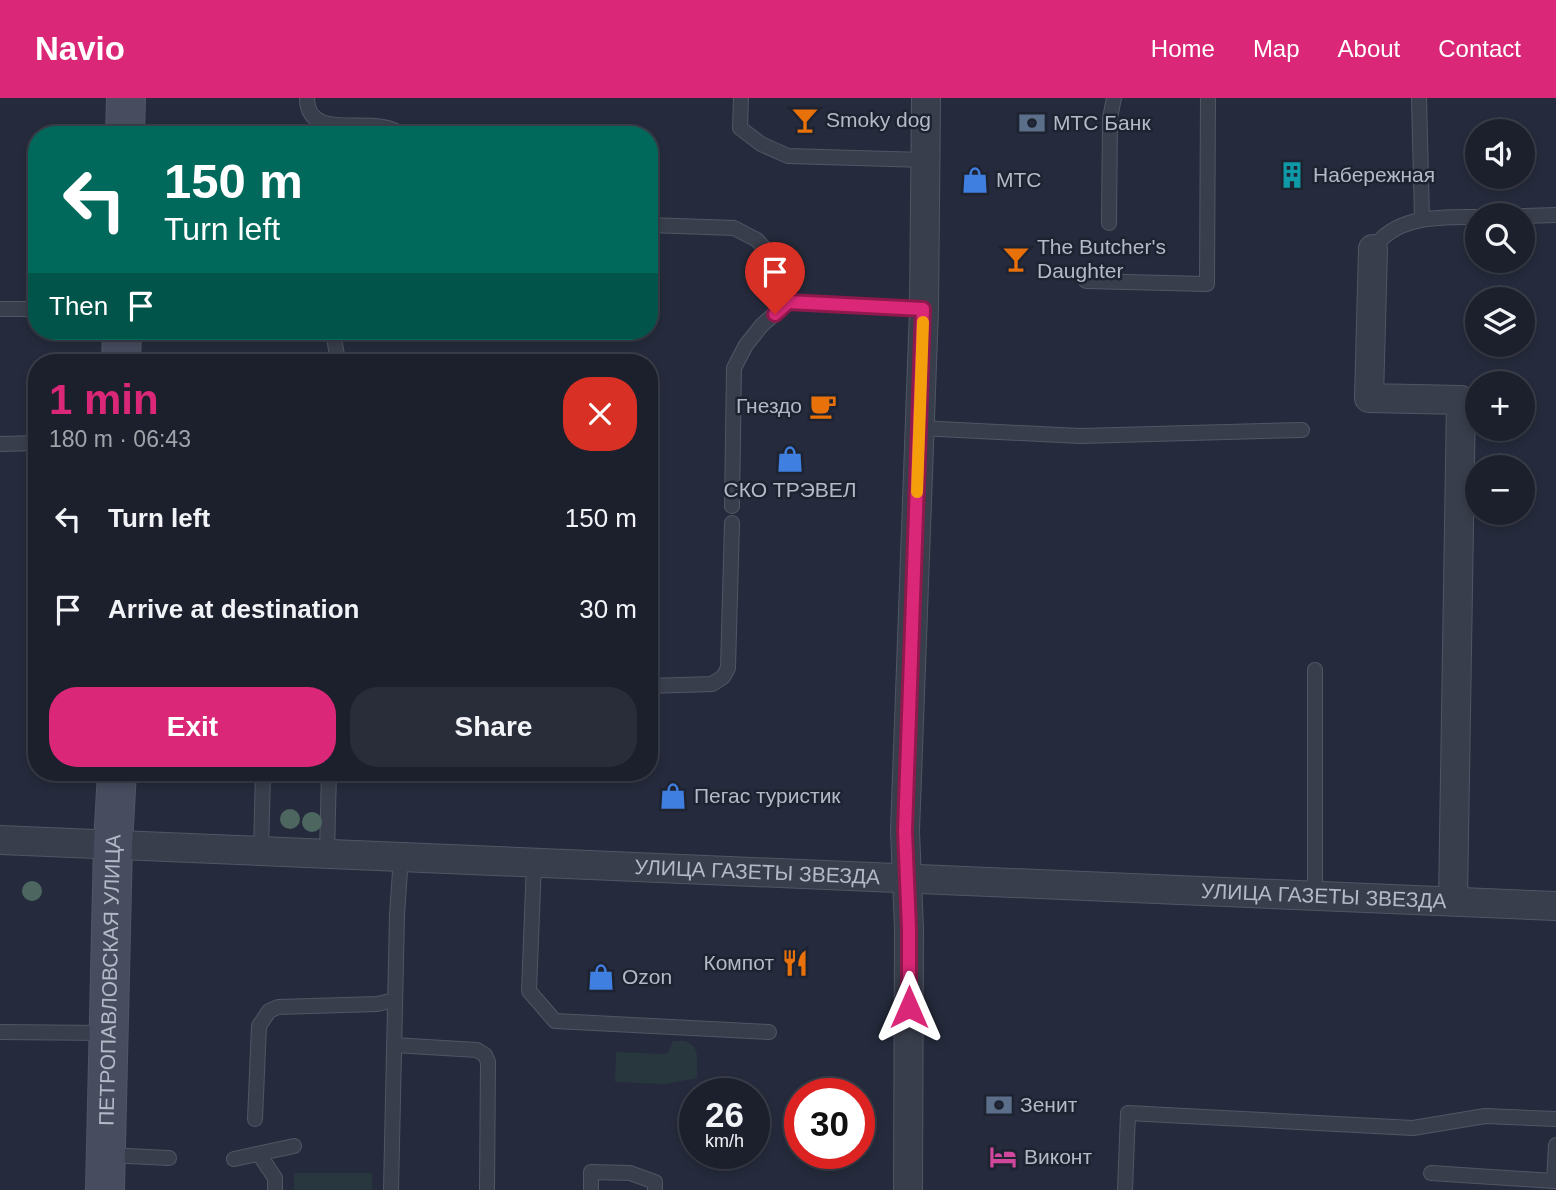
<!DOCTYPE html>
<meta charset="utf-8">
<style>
body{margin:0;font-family:Helvetica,sans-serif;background:#292d39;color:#f1f3f6;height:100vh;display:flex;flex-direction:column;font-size:26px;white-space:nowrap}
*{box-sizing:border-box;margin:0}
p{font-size:23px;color:#a0a3aa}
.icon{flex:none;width:38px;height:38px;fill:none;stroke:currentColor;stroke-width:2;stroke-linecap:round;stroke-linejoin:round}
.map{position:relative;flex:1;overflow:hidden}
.drawer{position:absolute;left:28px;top:256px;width:630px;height:427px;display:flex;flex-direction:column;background:#1c202d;border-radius:28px;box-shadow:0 4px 10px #0003,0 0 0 2px #3a3e49}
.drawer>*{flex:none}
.guide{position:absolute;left:28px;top:28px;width:630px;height:214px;border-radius:28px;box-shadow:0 4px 10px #0003,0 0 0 2px #3a3e49;background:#00695c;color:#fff;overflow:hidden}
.controls{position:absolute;left:1465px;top:21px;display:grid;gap:14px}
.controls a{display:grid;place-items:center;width:70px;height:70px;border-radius:50%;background:#1c202d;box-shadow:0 4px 10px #0003,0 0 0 2px #3a3e49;font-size:35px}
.speed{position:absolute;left:679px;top:980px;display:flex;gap:14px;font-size:35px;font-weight:700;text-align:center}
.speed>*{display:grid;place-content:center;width:91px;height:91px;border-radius:50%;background:#1c202d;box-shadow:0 4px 10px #0003,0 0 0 2px #3a3e49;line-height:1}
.speed small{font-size:18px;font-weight:400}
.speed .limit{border:10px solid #d22;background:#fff;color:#111}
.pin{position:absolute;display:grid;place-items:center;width:60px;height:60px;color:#fff;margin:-72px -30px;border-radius:50% 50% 50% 0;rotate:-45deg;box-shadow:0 0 7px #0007}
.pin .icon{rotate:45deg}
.me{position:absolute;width:77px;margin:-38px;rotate:0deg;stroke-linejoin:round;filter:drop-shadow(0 0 5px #0008)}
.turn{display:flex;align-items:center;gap:24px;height:147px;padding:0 21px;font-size:32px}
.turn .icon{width:91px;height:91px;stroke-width:2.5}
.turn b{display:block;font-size:49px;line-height:60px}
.then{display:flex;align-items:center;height:66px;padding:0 21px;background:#0003;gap:14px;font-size:26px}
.round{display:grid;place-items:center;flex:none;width:74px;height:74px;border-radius:28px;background:#292d39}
.overview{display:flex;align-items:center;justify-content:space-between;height:119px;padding:0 21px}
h1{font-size:42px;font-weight:800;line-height:52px;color:#db2777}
.button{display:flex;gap:14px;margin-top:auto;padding:14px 21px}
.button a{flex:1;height:80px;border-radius:28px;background:#db2777;color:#fff;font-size:28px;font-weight:800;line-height:80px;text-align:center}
.button a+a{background:#292d39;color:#f1f3f6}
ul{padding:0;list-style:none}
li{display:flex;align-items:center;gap:21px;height:91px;padding:0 21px}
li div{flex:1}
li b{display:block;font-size:26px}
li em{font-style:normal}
header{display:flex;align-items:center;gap:42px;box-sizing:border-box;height:98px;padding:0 35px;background:#db2777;color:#fff}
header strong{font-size:33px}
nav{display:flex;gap:38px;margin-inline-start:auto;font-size:24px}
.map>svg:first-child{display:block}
</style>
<header>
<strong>Navio</strong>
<nav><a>Home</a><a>Map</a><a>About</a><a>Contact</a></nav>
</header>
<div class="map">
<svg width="1556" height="1092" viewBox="0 0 1556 1092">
<rect width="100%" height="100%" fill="#252b3c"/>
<g fill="#27373d">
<path d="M673 943H685L694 948 697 957V980L666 986 615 984 616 954 667 956Z"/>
<rect x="294" y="1075" width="78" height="17"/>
</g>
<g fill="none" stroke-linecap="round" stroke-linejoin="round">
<defs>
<g id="lane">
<path d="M307 0C307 47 377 14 401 37"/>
<path d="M741 0 740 30 761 46 788 58 925 62"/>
<path d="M1419 0 1422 120"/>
<path d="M1522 118 1556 117"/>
<path d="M1109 125 1110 20 1114 0"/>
<path d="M649 127 734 130 757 142 779 167 788 204"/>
<path d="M1373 151C1396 117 1440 119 1477 119"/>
<path d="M1086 183 1207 186 1208 0"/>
<path d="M0 211H37"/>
<path d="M333 233 338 264"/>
<path d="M437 233H445"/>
<path d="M919 330 1080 338 1302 332"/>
<path d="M0 346 37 345"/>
<path d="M732 408 734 270 746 247 762 227 788 204 924 211"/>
<path d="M649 588 712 586 723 579 728 570 732 425"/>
<path d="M261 753 263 674"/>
<path d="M327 756 329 674"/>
<path d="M534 764 529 893 555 923 769 934"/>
<path d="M1315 797V572"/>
<path d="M0 934 107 935"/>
<path d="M394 947 477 952 485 957 488 964 487 1092"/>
<path d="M255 1021 259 928 269 913 278 909 377 906 395 902"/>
<path d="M259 1056 275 1080V1092"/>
<path d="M107 1057 169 1060"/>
<path d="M234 1061 294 1048"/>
<path d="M1431 1075 1554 1083 1556 1047"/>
<path d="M391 1092 397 817 401 758"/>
<path d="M591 1092V1074L630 1075 655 1084V1092"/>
<path d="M1125 1092 1128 1015 1413 1030 1485 1018 1556 1021"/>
</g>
<g id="street">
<path d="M1373 151 1369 300 1461 302 1453 803"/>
<path id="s1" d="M0 742 1556 808"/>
<path d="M908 1092 909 831 905 733 924 211 926 0"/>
</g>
<g id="secondary">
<path d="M125 37 126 0"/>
<path d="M121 264 122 233"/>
<path id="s2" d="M105 1092 113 746 117 674"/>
</g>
</defs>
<use href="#lane" stroke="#515664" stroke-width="16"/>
<use href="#street" stroke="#515664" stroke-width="30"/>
<use href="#secondary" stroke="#515664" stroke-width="40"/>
<use href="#lane" stroke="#393e4c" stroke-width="14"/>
<use href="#street" stroke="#393e4c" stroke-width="28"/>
<use href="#secondary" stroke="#474c5f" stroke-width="38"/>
</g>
<g fill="#4d665f">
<circle cx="290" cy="721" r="10"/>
<circle cx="312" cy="724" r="10"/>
<circle cx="32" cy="793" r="10"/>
</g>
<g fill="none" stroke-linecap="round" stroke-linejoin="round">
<defs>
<path id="route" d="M775 216 788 204 923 211 905 733 909 831V909"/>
</defs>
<use href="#route" stroke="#8e194d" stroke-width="18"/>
<use href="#route" stroke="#db2777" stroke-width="12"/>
<path stroke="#f59e0b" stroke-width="12" d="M917 394 923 224"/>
</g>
<defs>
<symbol id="bar-bare" viewBox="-9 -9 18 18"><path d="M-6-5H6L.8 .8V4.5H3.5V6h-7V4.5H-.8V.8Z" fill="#e8710a" stroke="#1e2331" stroke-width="2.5" paint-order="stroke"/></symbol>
<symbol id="bank-bare" viewBox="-9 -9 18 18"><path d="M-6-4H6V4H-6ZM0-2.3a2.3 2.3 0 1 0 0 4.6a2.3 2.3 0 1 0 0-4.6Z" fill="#5c6f8a" stroke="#1e2331" stroke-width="2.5" paint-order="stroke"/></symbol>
<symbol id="building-bare" viewBox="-9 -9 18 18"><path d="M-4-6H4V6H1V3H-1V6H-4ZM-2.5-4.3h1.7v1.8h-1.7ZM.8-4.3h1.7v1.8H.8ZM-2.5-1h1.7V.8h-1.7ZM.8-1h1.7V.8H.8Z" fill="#0f9aa8" stroke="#1e2331" stroke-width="2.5" paint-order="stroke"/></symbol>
<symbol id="shop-bare" viewBox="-9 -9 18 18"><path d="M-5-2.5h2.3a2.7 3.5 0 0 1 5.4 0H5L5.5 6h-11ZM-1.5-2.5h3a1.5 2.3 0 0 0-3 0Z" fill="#3f7fe0" stroke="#1e2331" stroke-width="2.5" paint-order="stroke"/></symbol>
<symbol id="cafe-bare" viewBox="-9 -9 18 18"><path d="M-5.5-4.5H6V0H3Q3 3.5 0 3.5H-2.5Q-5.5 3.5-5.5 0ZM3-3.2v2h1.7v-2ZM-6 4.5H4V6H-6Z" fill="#e8710a" stroke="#1e2331" stroke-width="2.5" paint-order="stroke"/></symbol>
<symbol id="restaurant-bare" viewBox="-9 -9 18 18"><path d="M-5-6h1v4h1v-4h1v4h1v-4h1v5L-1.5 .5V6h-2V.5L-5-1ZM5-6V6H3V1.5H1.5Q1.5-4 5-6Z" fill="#e8710a" stroke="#1e2331" stroke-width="2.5" paint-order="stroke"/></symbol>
<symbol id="hotel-bare" viewBox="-9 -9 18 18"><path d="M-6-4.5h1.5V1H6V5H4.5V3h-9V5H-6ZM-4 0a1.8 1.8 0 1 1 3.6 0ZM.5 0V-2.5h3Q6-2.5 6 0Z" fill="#d1479c" stroke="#1e2331" stroke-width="2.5" paint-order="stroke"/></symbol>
</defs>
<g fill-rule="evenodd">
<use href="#bar-bare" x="786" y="3" width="38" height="38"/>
<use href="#bank-bare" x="1013" y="6" width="38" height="38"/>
<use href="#building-bare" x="1273" y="58" width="38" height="38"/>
<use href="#shop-bare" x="956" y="63" width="38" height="38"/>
<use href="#bar-bare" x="997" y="142" width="38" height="38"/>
<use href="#cafe-bare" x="804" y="289" width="38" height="38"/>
<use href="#shop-bare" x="771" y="342" width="38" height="38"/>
<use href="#shop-bare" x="654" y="679" width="38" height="38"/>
<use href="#restaurant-bare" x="776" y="846" width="38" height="38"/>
<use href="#shop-bare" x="582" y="860" width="38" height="38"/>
<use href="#bank-bare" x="980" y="988" width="38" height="38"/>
<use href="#hotel-bare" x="984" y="1040" width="38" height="38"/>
</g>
<g text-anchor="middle" stroke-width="5" stroke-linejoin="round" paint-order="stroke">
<g font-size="21" fill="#b4b9c7" stroke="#1e2331" text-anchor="start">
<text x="826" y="29">Smoky dog</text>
<text x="1053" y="32">МТС Банк</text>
<text x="1313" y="84">Набережная</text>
<text x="996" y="89">МТС</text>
<text x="1037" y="156">The Butcher's<tspan x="1037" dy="24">Daughter</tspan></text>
<text x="802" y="315" text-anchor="end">Гнездо</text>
<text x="790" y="399" text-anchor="middle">СКО ТРЭВЕЛ</text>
<text x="694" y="705">Пегас туристик</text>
<text x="774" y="872" text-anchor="end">Компот</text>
<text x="622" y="886">Ozon</text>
<text x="1020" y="1014">Зенит</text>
<text x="1024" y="1066">Виконт</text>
</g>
<g font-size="21" fill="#b4b9c7" stroke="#1e2331">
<text dy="7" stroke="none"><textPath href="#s1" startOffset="758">УЛИЦА ГАЗЕТЫ ЗВЕЗДА</textPath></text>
<text dy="7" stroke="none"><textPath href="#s1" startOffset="1325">УЛИЦА ГАЗЕТЫ ЗВЕЗДА</textPath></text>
<text dy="7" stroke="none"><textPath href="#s2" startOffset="210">ПЕТРОПАВЛОВСКАЯ УЛИЦА</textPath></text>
</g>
</g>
</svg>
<div class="controls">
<a><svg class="icon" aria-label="sound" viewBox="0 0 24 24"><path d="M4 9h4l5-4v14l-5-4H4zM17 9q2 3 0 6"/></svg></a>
<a><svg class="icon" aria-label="search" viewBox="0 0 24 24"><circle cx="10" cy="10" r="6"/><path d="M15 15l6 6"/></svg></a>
<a><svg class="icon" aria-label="layers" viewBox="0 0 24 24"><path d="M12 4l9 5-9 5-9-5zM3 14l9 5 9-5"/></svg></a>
<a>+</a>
<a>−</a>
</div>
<div class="speed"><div>26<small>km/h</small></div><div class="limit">30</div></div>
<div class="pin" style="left:775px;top:216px;background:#d93025"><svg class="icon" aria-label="arrive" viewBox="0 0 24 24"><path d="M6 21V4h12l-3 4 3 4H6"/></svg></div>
<svg class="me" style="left:909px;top:909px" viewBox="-20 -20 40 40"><path d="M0-17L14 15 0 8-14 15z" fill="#db2777" stroke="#fff" stroke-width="4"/></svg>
<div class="guide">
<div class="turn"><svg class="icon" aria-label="left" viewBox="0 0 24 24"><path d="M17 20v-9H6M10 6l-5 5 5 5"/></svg><div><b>150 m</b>Turn left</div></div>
<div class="then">Then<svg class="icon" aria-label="arrive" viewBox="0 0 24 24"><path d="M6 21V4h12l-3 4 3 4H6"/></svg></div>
</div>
<section class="drawer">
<div class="overview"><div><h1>1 min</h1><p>180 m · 06:43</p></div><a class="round" style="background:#d93025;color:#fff"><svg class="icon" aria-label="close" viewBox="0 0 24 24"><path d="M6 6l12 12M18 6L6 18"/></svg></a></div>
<ul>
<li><svg class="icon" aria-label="left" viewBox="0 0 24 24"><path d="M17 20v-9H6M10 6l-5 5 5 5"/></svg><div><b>Turn left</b></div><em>150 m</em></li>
<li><svg class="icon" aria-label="arrive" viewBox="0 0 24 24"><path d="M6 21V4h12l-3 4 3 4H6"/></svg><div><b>Arrive at destination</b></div><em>30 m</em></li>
</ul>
<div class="button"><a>Exit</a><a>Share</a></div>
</section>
</div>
